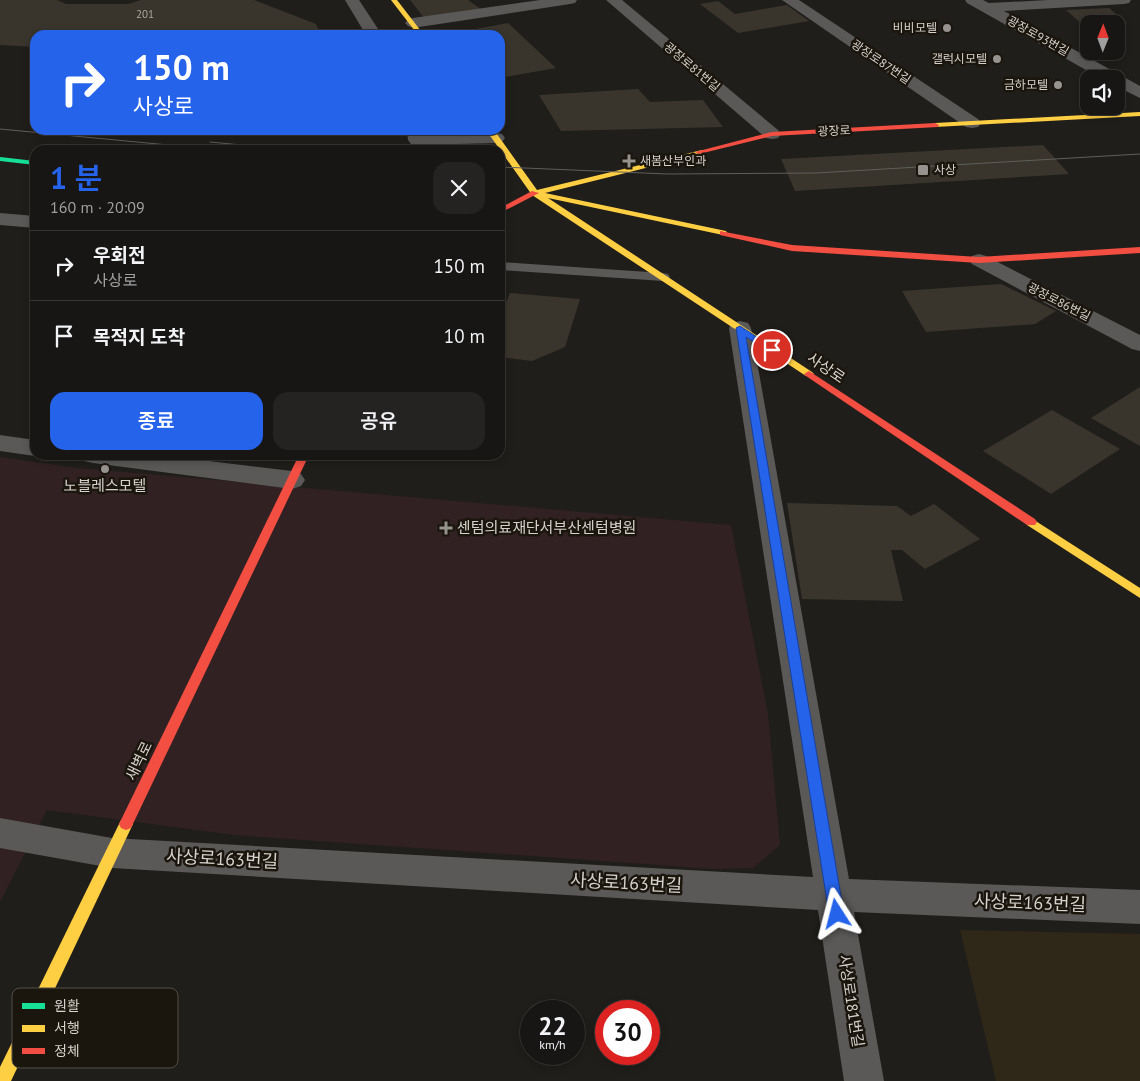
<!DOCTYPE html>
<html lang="ko">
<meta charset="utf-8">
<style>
body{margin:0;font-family:"PT Sans","Noto Sans KR",sans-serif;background:#252322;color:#f1f3f6;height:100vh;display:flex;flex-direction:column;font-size:19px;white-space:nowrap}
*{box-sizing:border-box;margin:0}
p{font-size:16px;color:#9f9fa0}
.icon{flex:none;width:28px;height:28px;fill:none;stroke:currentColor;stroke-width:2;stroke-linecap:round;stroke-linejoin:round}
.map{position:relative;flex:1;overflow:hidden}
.side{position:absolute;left:30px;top:145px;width:475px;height:315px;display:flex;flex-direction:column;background:#181614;border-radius:15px;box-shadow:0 2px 8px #0003,0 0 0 1px #363534}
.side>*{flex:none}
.hud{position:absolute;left:30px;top:30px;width:475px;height:105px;border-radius:15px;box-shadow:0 2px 8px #0003,0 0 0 1px #363534;background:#2563eb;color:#fff;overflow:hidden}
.needle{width:32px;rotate:1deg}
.fabs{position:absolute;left:1080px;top:15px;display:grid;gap:10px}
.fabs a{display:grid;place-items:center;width:45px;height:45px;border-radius:10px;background:#181614;box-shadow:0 2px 8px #0003,0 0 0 1px #363534;font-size:25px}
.speed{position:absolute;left:520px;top:1000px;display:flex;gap:10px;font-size:25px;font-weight:700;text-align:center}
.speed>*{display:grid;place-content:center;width:65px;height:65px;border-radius:50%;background:#181614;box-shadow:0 2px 8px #0003,0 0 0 1px #363534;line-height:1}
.speed small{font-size:12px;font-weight:400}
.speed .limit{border:8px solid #d22;background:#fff;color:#111}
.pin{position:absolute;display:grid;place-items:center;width:42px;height:42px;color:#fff;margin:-21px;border:2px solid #fff;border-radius:50%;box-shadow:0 1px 5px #0007}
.me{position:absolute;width:55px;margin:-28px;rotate:351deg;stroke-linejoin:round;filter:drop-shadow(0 0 4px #0008)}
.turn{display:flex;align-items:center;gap:18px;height:105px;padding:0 20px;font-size:22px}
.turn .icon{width:65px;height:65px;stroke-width:2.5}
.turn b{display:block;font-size:35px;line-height:42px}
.round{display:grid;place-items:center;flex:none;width:52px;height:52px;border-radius:15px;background:#252322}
.head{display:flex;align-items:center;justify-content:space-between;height:85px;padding:0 20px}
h1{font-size:30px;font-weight:600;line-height:38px;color:#2563eb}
.cta{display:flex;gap:10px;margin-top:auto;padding:10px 20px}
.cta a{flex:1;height:58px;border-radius:15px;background:#2563eb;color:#fff;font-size:20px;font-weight:600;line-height:58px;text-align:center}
.cta a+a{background:#252322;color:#f1f3f6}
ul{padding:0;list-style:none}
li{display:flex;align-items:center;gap:15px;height:70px;padding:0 20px;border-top:1px solid #363534}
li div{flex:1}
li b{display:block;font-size:19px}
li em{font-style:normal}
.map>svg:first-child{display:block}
</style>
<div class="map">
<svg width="1140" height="1081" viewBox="0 0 1140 1081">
<rect width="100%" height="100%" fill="#201e1a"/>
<path fill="#312123" d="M0 457 77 468 731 525 768 714 780 845 753 868 715 869 234 835 47 810 0 902Z"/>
<path fill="#2f2718" d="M960 930 1140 934V1081H996Z"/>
<g fill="#3a352c">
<path d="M0 0H57L66 4H128L141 0H254L316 24 321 35H35V47L0 45Z"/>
<path d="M410 0H468L485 12 425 19Z"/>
<path d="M718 1 735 14 787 5 809 21 738 33 700 4Z"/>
<path d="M1109 8 1127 23 1083 25 1066 10Z"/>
<path d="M508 23 556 68 500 78V35H443Z"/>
<path d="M638 89 650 102 703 100 723 127 561 131 539 95Z"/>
<path d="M1043 145 1069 174 795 191 781 159Z"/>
<path d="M1001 284 1056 311 1035 324 926 332 902 291Z"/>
<path d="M510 293 580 299 565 347 532 361 500 357V318Z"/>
<path d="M1140 387V446L1091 418Z"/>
<path d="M1052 410 1120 449 1051 494 983 451Z"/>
<path d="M787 503 897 506 911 516 934 504 980 539 925 569 902 550H891L903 601 802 599Z"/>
</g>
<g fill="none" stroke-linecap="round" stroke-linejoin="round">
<path fill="#5b5958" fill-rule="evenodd" d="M500 262 663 273 668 274 670 277 668 280 663 281 500 270Z"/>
<g fill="#5b5958" fill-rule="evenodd">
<path d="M345 0H359L382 35H366Z"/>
<path d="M540 0H577L575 3 570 4 413 28 408 26 405 23 408 20 413 18Z"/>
<path d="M606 0H622L778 130 781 134 778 138 772 139 766 138Z"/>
<path d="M782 0H799L978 119 981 123 978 127 972 128 966 127Z"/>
<path d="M965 0H983L989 3 1048 0H1131L1129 3 1124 4 1004 11 1140 86V98L1116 86V79H1102L967 3Z"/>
<path d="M407 130H425V134L496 133 502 134 505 138 502 142 496 143 417 145 411 144 408 140Z"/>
<path d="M0 213 35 216V228L0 225Z"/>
<path d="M979 254 986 256 1140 335V351L1132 349 972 264 969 260 972 256Z"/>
<path d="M740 321 748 323 751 328 849 879 1140 890V924L854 912 884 1081H844L818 910 112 868 0 848V818L112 838 813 877 729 328 732 323Z"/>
<path d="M0 435 35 440V455H39L35 456 0 451Z"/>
<path d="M80 455H159L292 471 301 474 305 480 301 486 292 489 93 463 84 461Z"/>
</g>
<path fill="#16e098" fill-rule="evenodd" d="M0 157 35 161V165L0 161Z"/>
<g fill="#ffcf43" fill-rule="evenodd">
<path d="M391 0H397L424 35H418Z"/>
<path d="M1140 112V116L935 127 931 125 935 123Z"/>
<path d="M486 130H494L537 190 702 150V154L545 193 726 231 727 233 723 235 548 198 812 372 814 374 812 376H806L532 195Z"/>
<path d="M1031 518 1140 588V598L1027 525 1025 522Z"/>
<path d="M126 818 131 820 133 824 11 1081H0V1067L121 820Z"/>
</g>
<g fill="#f24e42" fill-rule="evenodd">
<path d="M935 123 939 125 938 127 772 136 699 154 695 152 772 132Z"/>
<path d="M532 191 539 193 500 213V208Z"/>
<path d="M720 231 792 245 979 257 1140 247V253L979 263 792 251 720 235Z"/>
<path d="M809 371 1035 519 1037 522 1035 525H1027L806 376 804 374Z"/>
<path d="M299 455H309L131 828 126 830 121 828 119 824Z"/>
</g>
<g stroke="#605e5b" stroke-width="1">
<path d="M0 129 221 150"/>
<path d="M210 142 295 150"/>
<path d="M500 167 668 174 816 173 1140 154"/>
</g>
</g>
<path fill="#2563eb" stroke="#184099" d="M740 326 777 350 776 352H769L746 337 844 914 842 918 837 920 832 918 829 914 736 328Z"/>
<g fill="#96928d" stroke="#1b160d" stroke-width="2">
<circle cx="947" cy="28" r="5"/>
<circle cx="997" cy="59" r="5"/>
<circle cx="1058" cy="85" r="5"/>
<path d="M626.5 153.5h5v5h5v5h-5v5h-5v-5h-5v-5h5z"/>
<rect x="917" y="164" width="12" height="12" rx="2.5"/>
<circle cx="105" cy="469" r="5"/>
<path d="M443.5 520.5h5v5h5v5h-5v5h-5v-5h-5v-5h5z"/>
</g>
<g text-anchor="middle" stroke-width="5" stroke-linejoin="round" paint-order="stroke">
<g font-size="11" fill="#aeaaa3">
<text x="145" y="18">201</text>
</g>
<g font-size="12" fill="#d5d1cb" stroke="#1b160d" text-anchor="end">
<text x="937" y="32">비비모텔</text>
<text x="987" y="63">갤럭시모텔</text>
<text x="1048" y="89">금하모텔</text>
<text x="640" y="165" text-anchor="start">새봄산부인과</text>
<text x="934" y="174" text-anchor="start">사상</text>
</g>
<g font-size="12" fill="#d5d1cb" stroke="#1b160d">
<text transform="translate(1038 36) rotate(29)" y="4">광장로93번길</text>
<text transform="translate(881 62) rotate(34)" y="4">광장로87번길</text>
<text transform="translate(692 67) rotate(40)" y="4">광장로81번길</text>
<text transform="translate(834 131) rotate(-3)" y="4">광장로</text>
<text transform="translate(1059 302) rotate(27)" y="4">광장로86번길</text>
</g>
<g font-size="15" fill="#d5d1cb" stroke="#1b160d">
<text transform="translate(826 368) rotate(34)" y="5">사상로</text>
<text transform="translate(139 761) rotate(-64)" y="5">새벽로</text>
<text transform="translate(851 1001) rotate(81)" y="5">사상로181번길</text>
</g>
<g font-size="15" fill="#d5d1cb" stroke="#1b160d">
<text x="105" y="491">노블레스모텔</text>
<text x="457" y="533" text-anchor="start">센텀의료재단서부산센텀병원</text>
</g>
<g font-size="18" fill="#d5d1cb" stroke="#1b160d">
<text transform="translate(222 859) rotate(3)" y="6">사상로163번길</text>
<text transform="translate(626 883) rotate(3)" y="6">사상로163번길</text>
<text transform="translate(1030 903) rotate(2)" y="6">사상로163번길</text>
</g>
</g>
<rect x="12" y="988" width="166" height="80" rx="8" fill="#1b160d" stroke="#534e46" stroke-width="1"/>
<rect x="22" y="1003" width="23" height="6" fill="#16e098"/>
<rect x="22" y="1025" width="23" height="7" fill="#ffcf43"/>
<rect x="22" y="1048" width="23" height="6" fill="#f24e42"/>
<g font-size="14" fill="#d5d1cb">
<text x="54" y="1011">원활</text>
<text x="54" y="1033">서행</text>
<text x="54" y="1056">정체</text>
</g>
</svg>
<div class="fabs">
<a><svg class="needle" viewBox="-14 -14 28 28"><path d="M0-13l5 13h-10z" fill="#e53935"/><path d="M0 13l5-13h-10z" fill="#9f9fa0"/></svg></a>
<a><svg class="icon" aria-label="sound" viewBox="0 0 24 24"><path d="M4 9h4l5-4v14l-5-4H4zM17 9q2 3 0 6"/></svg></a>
</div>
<div class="speed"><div>22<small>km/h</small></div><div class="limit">30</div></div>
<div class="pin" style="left:772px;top:350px;background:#d93025"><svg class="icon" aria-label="arrive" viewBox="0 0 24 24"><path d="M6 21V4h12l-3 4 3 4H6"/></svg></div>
<svg class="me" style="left:837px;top:914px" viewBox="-20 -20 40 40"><path d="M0-17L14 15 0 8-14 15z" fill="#2563eb" stroke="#fff" stroke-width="4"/></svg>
<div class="hud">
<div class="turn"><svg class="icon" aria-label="right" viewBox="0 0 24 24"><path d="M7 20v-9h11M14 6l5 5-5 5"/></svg><div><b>150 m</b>사상로</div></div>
</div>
<section class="side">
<div class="head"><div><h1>1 분</h1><p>160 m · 20:09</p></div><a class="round"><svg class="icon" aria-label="close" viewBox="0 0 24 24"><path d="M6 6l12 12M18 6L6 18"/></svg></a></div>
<ul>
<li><svg class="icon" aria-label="right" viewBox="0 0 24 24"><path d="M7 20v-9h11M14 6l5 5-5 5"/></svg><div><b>우회전</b><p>사상로</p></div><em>150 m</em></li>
<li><svg class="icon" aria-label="arrive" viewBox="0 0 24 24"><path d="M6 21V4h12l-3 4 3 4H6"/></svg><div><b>목적지 도착</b></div><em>10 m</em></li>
</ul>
<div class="cta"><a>종료</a><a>공유</a></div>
</section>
</div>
